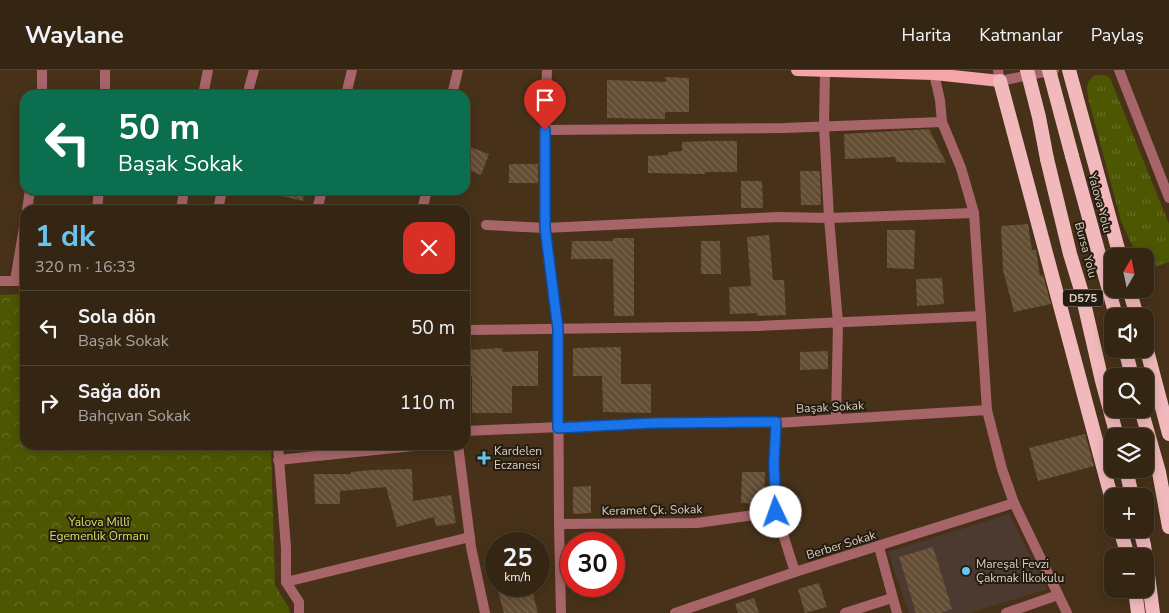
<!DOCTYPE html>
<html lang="tr">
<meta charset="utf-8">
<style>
body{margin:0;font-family:"Nunito Sans",sans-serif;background:#403221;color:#f1f3f6;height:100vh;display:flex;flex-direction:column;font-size:19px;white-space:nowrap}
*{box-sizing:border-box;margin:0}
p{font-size:16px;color:#aaa5a0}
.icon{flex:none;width:28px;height:28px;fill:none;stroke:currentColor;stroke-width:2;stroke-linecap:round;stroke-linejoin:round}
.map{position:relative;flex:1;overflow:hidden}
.sheet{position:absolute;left:20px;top:135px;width:450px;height:245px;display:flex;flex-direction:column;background:#352613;border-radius:15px;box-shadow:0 2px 12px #0003,0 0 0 1px #4f4333}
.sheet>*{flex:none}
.banner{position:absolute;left:20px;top:20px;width:450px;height:105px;border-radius:15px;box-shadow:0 2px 12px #0003,0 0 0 1px #4f4333;background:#0b6e4f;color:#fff;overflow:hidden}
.needle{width:32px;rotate:9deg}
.fabs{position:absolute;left:1104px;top:178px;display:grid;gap:10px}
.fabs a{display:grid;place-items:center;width:50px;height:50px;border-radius:10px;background:#352613;box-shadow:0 2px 12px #0003,0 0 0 1px #4f4333;font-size:25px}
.speed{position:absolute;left:485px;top:462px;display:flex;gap:10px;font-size:25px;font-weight:700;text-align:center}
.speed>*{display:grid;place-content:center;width:65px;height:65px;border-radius:50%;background:#352613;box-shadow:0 2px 12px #0003,0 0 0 1px #4f4333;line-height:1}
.speed small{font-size:12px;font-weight:400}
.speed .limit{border:8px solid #d22;background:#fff;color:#111}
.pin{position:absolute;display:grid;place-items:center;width:42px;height:42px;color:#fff;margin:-51px -21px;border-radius:50% 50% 50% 0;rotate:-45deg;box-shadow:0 0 5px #0007}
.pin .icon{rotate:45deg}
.me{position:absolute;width:55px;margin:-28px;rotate:357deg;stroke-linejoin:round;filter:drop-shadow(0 0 4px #0008)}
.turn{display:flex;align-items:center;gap:18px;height:105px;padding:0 15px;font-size:22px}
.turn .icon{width:65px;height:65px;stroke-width:2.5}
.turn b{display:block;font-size:35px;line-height:42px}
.round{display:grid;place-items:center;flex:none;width:52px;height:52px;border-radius:15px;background:#403221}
.summary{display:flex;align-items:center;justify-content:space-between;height:85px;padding:0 15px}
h1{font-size:30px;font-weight:700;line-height:38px;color:#67c4ef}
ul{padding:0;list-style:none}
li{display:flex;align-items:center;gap:15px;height:75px;padding:0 15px;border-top:1px solid #4f4333}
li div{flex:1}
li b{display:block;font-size:19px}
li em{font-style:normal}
header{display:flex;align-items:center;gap:30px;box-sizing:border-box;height:70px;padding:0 25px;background:#352613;border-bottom:1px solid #4f4333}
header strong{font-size:24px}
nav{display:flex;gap:28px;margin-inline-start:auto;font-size:18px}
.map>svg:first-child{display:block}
</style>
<header>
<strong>Waylane</strong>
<nav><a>Harita</a><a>Katmanlar</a><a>Paylaş</a></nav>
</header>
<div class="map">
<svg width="1169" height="543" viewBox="0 0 1169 543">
<defs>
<pattern id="grass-tufts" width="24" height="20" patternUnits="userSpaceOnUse" patternTransform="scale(1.25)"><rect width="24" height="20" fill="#4d5702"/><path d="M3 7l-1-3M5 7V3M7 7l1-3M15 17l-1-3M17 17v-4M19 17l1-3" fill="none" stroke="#666e25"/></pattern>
<pattern id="forest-crowns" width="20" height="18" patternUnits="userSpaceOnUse" patternTransform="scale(1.25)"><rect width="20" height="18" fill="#4d5702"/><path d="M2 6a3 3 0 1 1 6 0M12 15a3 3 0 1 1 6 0" fill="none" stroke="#666e25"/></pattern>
<pattern id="building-back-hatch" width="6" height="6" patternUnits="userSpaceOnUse" patternTransform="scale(1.25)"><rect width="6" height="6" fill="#634d33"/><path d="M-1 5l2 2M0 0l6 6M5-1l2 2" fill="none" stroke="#79664f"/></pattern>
</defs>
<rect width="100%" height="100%" fill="#473219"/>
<path fill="#4c3a31" d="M1009 444 1047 519 970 543H909L888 482Z"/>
<path fill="url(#grass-tufts)" d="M1095 5H1105L1110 8 1169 154V192L1145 200V186H1137L1121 151 1089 31C1087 19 1084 14 1095 5Z"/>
<path fill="url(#forest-crowns)" d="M25 224V375H271L275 515 289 538 290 543H0V225Z"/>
<g fill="url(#building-back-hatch)">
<path d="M665 7 689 8V42H665V49L607 48V10L666 12Z"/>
<path d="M929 59 946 93 896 92 895 87 845 89 844 64Z"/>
<path d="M710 71H737V102H705V104L648 103V86L668 85 669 82 682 81V72Z"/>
<path d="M465 75 489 84 481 105 465 98Z"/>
<rect x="509" y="94" width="29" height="19"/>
<path d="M800 101H820L821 135H801Z"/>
<path d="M741 111H762L763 138H741Z"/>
<path d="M273 120H305L303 131 273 124Z"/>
<path d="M1028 154 1032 180H1036L1040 206 1043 205 1051 234 1014 242 1003 200 1001 156Z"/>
<path d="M887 160H915L914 199 887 198Z"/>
<path d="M769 165 773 210H784L786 245 757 246V243L730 244 729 217 751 216 747 167Z"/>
<path d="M613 168H634V246H614L613 189H571L572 171H613Z"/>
<path d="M701 171H720L721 204H701Z"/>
<path d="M942 208 944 234 917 236 916 209Z"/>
<path d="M621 277V314H651V343L603 342 602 306H573V278Z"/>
<path d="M502 278 503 282 538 281V316H512V343H472V306L469 307 467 280Z"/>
<path d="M828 281V299L800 300V282Z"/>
<path d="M1085 364 1094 396 1038 411 1029 378Z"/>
<path d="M412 399 413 431 451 425 456 453 436 456 434 447 397 457 386 417 340 421V434H315L314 404H351V402L372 400Z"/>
<path d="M742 402H765L764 434 741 433Z"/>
<path d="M591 416V443L573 444V417Z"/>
<path d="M933 477 952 539 941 543H916L899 487Z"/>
<path d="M819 513 827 537 805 543 798 519Z"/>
<path d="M514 516H531L538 543H504L498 521Z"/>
<path d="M754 528 759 543H738L735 534Z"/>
</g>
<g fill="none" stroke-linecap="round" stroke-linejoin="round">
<g stroke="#a76569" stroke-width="10">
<path d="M42 0V25"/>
<path d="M547 0 545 60V158L558 259 559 454 561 543"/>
<path d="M998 0 1000 11 1054 0"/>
<path d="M1119 0 1169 128"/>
<path d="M825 1 824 56 829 148 838 253 836 349"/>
<path d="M934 4 940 30 942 52 961 98 974 143 987 340 1002 399 1014 433 1067 543"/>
<path d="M105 25V0"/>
<path d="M203 25 208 0"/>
<path d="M247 25 254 0"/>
<path d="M346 25 352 0"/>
<path d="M452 25 458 0"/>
<path d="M545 60 784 58 942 52"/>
<path d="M27 140 30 120"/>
<path d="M97 140 99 120"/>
<path d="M181 140 184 120"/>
<path d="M218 140 222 120"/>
<path d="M317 140 322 120"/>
<path d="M422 140 427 120"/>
<path d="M486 155 545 158 779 147 829 148 974 143"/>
<path d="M0 211H25"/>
<path d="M15 211 25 151"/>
<path d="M465 260 759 256 981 246"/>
<path d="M776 353 774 394 776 442 795 502"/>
<path d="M465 361 654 353H776L987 340"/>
<path d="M278 375 286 478V512L299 532V543"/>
<path d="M458 375 471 477 485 543"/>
<path d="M278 390 424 375"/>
<path d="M559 454 697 453 776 442"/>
<path d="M879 477 897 543"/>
<path d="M286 512 470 467"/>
<path d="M675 543 795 502 1014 433"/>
<path d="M845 543 892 528"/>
<path d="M1006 543 1058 525"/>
</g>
<path stroke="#f5a4a8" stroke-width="12" d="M797 0 934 4 1000 11"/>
<g stroke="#f2b9bc" stroke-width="14">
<path d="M1069 0 1120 186"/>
<path d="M1000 11 1112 430"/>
<path d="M1072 86 1116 246"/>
<path d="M1047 89 1070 184 1081 220 1102 311 1117 366"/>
<path d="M1129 219 1137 246"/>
<path d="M1145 273 1169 364"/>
<path d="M1125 279 1132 306"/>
<path d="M1141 339 1159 402 1169 457"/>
<path d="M1126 399 1132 426"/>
<path d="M1120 459 1128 486"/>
<path d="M1140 459 1144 475 1153 543"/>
<path d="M1135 519 1138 543"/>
</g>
<g stroke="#f2b9bc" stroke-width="14">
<path d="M1027 0 1039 47 1047 89"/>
<path d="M1049 0 1072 86"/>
</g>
</g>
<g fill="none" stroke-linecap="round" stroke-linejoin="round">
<defs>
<path id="route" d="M545 60V158L558 259V358L654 353 776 352 774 394 776 442"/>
</defs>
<use href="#route" stroke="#114b97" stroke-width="12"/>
<use href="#route" stroke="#1a73e8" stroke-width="9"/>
</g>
<g fill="#67c4ef" stroke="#251c11" stroke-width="2">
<path d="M481.5 380.5h5v5h5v5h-5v5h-5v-5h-5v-5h5z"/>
<circle cx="966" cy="501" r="5"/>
</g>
<g text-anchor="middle" stroke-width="4" stroke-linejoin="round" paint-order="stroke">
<rect fill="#251c11" stroke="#a5998c" stroke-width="1" x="1063" y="219.5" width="40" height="17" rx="4"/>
<g font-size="11" font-weight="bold" fill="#dccfc0">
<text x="1083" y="232">D575</text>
</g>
<g font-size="12" fill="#dccfc0" stroke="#251c11">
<text transform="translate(1100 133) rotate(75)" y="4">Yalova Yolu</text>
<text transform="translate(1086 180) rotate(75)" y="4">Bursa Yolu</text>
<text transform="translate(830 337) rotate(-3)" y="4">Başak Sokak</text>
<text transform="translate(652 440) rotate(-1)" y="4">Keramet Çk. Sokak</text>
<text transform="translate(841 475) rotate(-17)" y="4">Berber Sokak</text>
</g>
<g font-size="12" fill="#dccfc0" stroke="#251c11" text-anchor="start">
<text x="494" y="385">Kardelen<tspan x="494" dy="14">Eczanesi</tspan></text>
<text x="976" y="498">Mareşal Fevzi<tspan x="976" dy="14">Çakmak İlkokulu</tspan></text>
</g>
<g font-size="12" fill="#cde25d" stroke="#251c11">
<text x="99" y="456">Yalova Millî<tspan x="99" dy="14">Egemenlik Ormanı</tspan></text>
</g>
</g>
</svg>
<div class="fabs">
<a><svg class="needle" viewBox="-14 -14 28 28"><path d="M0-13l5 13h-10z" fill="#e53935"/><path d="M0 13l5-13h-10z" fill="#aaa5a0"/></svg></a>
<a><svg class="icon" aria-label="sound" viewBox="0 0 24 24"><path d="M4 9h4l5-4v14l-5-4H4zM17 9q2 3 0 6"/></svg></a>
<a><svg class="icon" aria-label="search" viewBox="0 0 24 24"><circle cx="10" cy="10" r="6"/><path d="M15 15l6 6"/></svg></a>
<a><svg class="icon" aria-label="layers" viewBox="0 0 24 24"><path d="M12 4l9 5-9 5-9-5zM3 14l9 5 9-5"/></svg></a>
<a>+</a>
<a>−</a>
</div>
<div class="speed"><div>25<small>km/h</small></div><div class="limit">30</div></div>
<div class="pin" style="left:545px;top:60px;background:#d93025"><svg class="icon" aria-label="arrive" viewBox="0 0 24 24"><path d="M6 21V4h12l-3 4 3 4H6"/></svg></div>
<svg class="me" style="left:776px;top:442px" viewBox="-20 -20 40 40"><circle r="19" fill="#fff"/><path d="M0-13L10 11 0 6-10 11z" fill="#1a73e8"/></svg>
<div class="banner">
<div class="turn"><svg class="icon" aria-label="left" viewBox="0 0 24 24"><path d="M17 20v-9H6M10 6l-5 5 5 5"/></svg><div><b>50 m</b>Başak Sokak</div></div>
</div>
<section class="sheet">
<div class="summary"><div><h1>1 dk</h1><p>320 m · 16:33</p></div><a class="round" style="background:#d93025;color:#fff"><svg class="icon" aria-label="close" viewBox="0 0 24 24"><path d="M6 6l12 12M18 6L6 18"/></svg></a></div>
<ul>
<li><svg class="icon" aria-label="left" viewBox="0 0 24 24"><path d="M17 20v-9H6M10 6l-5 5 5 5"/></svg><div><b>Sola dön</b><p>Başak Sokak</p></div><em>50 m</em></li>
<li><svg class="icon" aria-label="right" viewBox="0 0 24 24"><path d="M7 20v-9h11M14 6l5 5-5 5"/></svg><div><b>Sağa dön</b><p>Bahçıvan Sokak</p></div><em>110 m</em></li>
</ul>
</section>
</div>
